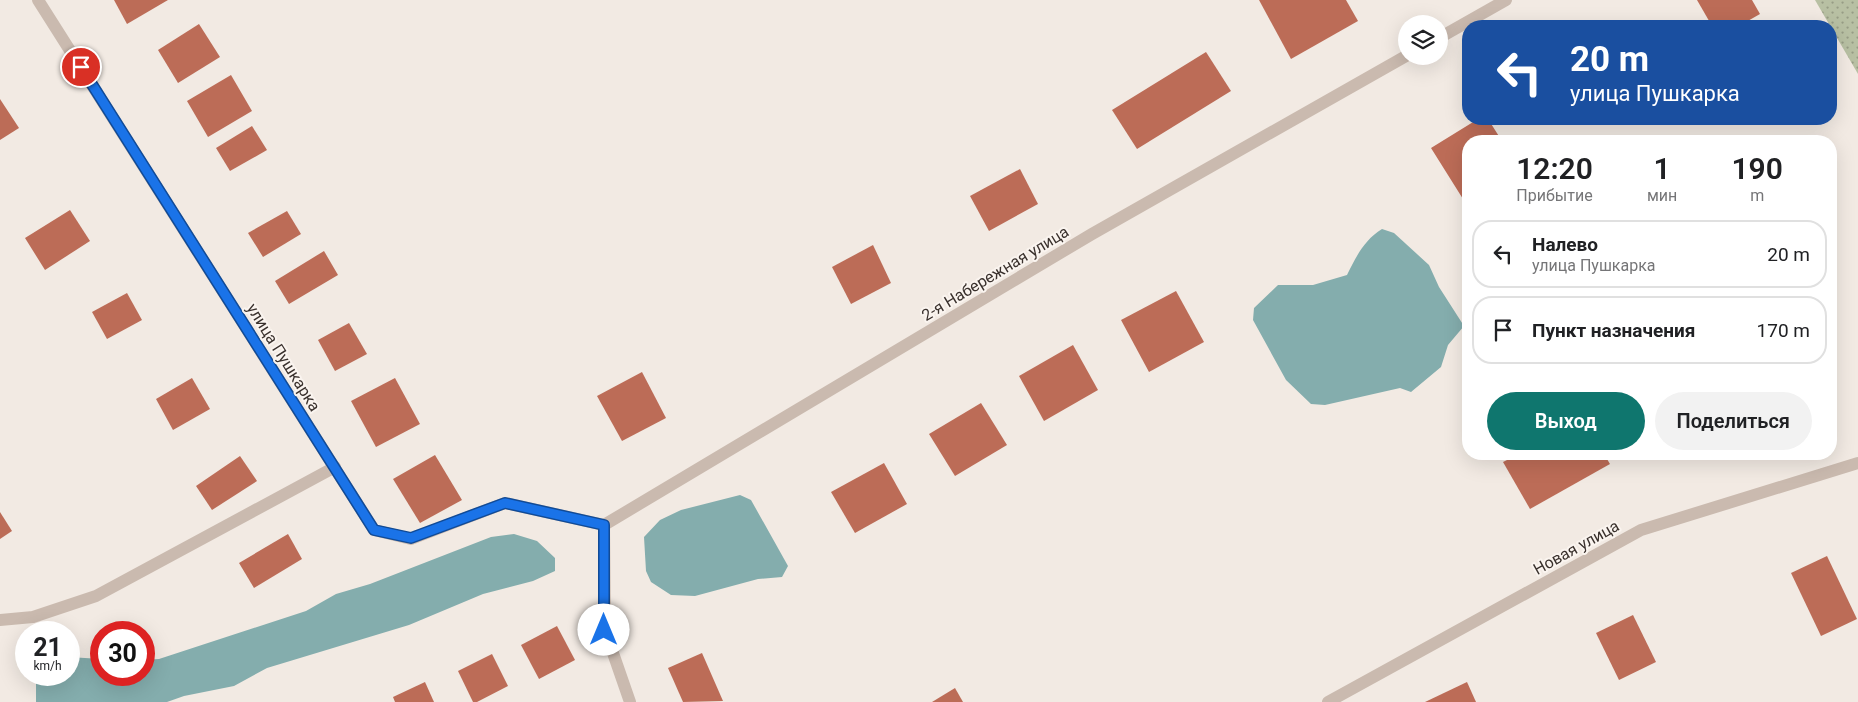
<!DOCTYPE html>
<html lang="ru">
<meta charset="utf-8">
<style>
body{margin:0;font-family:Roboto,sans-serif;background:#f2f2f2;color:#202124;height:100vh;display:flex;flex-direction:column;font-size:19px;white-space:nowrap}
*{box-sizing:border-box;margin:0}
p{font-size:16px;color:#757577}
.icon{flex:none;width:28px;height:28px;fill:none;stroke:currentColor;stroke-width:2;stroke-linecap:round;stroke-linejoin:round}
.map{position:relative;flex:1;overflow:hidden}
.sheet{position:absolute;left:1462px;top:135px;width:375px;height:325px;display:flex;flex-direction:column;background:#fff;border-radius:20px;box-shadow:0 5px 20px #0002}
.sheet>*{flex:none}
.guide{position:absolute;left:1462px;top:20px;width:375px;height:105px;border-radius:20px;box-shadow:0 5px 20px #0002;background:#1a4fa0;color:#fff;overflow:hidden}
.tools{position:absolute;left:1398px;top:15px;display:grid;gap:10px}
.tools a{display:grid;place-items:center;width:50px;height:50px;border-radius:50%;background:#fff;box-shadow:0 5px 20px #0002;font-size:25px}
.speed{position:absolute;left:15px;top:621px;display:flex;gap:10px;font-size:25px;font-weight:700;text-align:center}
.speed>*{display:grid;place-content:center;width:65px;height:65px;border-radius:50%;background:#fff;box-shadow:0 5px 20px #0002;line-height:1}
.speed small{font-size:12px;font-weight:400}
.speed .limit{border:8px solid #d22;background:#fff;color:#111}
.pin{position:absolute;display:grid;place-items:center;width:42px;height:42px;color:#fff;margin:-21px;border:2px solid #fff;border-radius:50%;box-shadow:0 1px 5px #0007}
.me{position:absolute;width:55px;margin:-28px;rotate:0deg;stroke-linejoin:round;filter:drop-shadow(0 0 4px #0008)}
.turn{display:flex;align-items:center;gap:18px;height:105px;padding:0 25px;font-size:22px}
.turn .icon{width:65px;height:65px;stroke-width:2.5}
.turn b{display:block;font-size:35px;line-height:42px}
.eta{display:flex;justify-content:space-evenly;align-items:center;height:85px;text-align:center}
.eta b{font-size:30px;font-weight:600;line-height:35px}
.button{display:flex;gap:10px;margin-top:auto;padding:10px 25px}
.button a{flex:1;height:58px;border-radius:30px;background:#0f766e;color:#fff;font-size:20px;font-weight:600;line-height:58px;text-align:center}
.button a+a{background:#f2f2f2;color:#202124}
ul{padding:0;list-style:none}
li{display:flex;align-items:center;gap:15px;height:68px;margin:0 10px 8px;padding:0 15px;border:2px solid #e0e0e0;border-radius:20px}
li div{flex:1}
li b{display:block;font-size:19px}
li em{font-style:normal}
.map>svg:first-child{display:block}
</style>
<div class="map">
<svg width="1858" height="702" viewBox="0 0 1858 702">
<defs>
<pattern id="green-dots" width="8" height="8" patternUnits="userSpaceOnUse" patternTransform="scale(1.25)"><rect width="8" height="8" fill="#b8c0a3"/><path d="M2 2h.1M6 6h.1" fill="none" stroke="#979c85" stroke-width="1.8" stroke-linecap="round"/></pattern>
</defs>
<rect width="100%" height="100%" fill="#f2eae3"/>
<path fill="url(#green-dots)" d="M1815 0H1858V74Z"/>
<g fill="#84adad">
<path d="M1382 229 1394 233 1429 265 1439 287 1464 326 1448 345 1441 367 1411 392 1400 388 1325 405 1311 404 1286 380 1253 320 1254 308 1278 285H1313L1347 275C1356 257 1364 240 1382 229Z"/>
<path d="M740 495 751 500 788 566 782 577 758 579 695 596 671 595 651 582 646 571 644 537 660 520 681 510Z"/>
<path d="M514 534 537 541 555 558V571L533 581 483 594 409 625 267 668 234 686 184 696 167 702H36V675H69V657L101 659V675H144V660L159 659 306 611 336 594 370 584 491 537Z"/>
</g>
<g fill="#bc6c57">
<path d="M114 0H168L127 24Z"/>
<path d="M1259 0H1346L1358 21 1291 59Z"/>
<path d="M1697 0H1752L1760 14 1739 26H1712Z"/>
<path d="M199 24 220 57 178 83 158 50Z"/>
<path d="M1206 52 1231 91 1137 149 1112 110Z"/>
<path d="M231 75 252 111 208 137 187 101Z"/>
<path d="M0 99 19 128 0 140Z"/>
<path d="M1478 119H1488L1502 141H1469V196L1463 199 1431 148Z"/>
<path d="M252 126 267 150 230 171 216 148Z"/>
<path d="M1020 169 1038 204 989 231 970 196Z"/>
<path d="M70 210 90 241 45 270 25 238Z"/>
<path d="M287 211 301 234 263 257 248 233Z"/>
<path d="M873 245 891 283 851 304 832 267Z"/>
<path d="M324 251 338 275 289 304 275 281Z"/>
<path d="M1176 291 1204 342 1149 372 1121 320Z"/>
<path d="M127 293 142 320 107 339 92 312Z"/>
<path d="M349 323 367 354 335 371 318 340Z"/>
<path d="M1073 345 1098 390 1044 421 1019 376Z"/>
<path d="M642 372 666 418 622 441 597 396Z"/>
<path d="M192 378 210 409 173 430 156 399Z"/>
<path d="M395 378 420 424 376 447 351 401Z"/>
<path d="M981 403 1007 445 955 476 929 434Z"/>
<path d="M1519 454H1604L1610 464 1530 509 1503 462Z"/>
<path d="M435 455 462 500 420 523 393 479Z"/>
<path d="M240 456 257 481 212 510 196 486Z"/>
<path d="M884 463 907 504 855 533 831 492Z"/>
<path d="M0 512 12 531 0 539Z"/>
<path d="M288 534 302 559 254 588 239 563Z"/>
<path d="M1827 556 1857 619 1821 636 1791 573Z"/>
<path d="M1633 615 1656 662 1619 680 1596 633Z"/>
<path d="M557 626 575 660 539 679 521 645Z"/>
<path d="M702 653 723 701 683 702 668 668Z"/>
<path d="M492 654 508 686 477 702H473L458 671Z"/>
<path d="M425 682 434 702H395L393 697Z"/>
<path d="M1467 682 1476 702H1425Z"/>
<path d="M955 688 963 702H932Z"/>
</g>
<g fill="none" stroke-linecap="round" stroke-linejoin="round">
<path stroke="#cabaaf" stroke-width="12" d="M0 620 33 617 96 596 335 467"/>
<g stroke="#cabaaf" stroke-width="12">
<path d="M38 0 374 530 411 539 505 503 604 525"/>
<path d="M1439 38 1506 0"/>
<path d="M604 525 1092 234 1406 56"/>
<path d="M604 525 605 630 630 702"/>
<path d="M1328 702 1641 530 1858 463"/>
</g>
</g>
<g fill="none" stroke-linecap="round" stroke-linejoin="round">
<defs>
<path id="route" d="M81 67 374 530 411 538 505 503 604 525V630"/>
</defs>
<use href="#route" stroke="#114b97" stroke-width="12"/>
<use href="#route" stroke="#1a73e8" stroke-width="9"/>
</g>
<g text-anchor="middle" stroke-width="4" stroke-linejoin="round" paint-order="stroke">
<g font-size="16" fill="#39302c" stroke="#faf4ef">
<text transform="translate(995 273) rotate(-31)" y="6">2-я Набережная улица</text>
<text transform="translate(284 357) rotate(58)" y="6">улица Пушкарка</text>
<text transform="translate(1576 547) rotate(-29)" y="6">Новая улица</text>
</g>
</g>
</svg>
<div class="tools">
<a><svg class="icon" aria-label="layers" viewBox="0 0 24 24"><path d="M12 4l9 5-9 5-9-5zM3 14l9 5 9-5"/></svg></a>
</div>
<div class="speed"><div>21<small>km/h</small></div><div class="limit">30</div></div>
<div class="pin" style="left:81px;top:67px;background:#d93025"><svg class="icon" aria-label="arrive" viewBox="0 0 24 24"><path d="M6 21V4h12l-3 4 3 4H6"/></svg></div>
<svg class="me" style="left:604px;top:630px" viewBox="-20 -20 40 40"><circle r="19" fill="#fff"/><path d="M0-13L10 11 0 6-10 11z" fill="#1a73e8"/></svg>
<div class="guide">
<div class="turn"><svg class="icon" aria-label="left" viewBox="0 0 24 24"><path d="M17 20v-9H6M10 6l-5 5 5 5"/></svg><div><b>20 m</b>улица Пушкарка</div></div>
</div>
<section class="sheet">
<div class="eta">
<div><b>12:20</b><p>Прибытие</p></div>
<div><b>1</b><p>мин</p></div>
<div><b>190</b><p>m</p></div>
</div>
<ul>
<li><svg class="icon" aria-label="left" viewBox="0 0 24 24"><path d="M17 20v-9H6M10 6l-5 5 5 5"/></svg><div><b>Налево</b><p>улица Пушкарка</p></div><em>20 m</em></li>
<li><svg class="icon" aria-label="arrive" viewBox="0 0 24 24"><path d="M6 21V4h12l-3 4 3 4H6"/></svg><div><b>Пункт назначения</b></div><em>170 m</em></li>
</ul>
<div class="button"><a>Выход</a><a>Поделиться</a></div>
</section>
</div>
